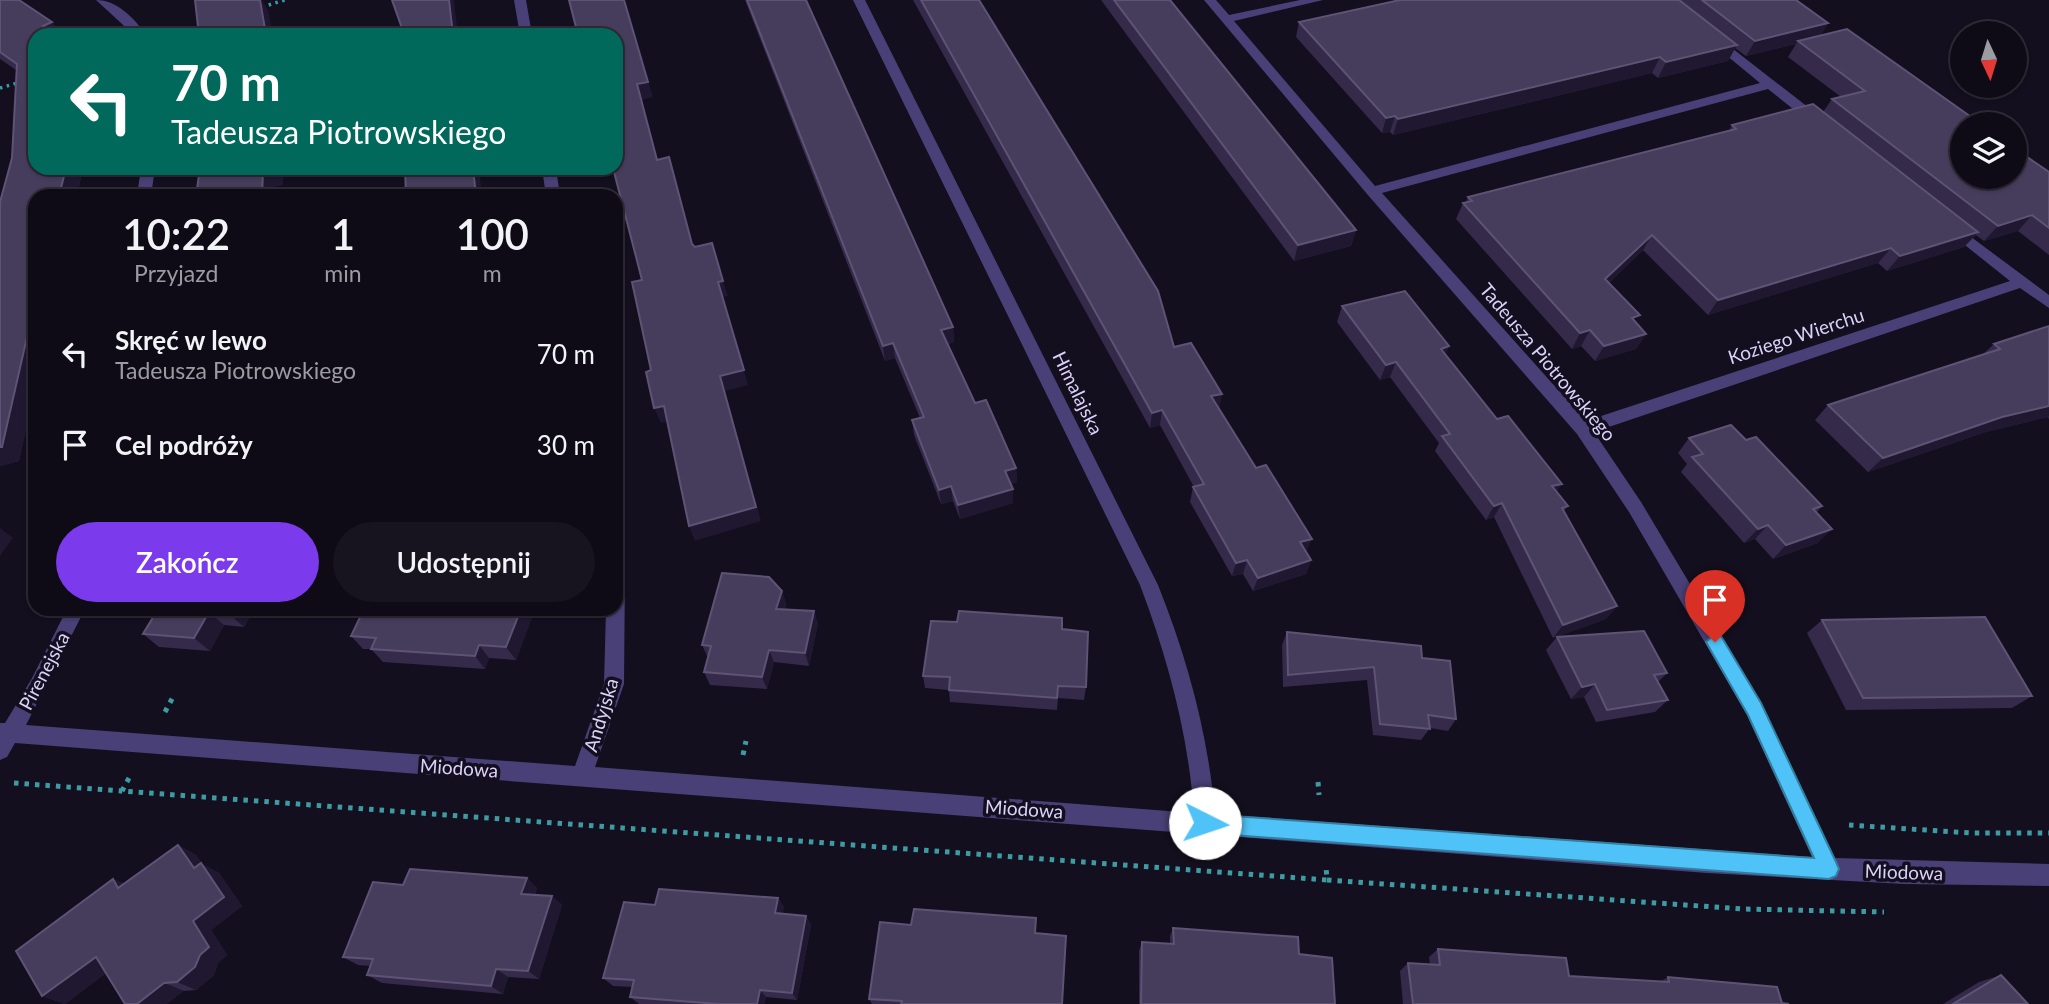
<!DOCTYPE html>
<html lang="pl">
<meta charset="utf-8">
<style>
body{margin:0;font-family:Lato,sans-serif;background:#17141f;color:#f1f3f6;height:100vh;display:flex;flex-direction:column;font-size:26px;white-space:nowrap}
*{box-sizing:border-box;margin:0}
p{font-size:23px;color:#9b9ba1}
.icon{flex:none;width:38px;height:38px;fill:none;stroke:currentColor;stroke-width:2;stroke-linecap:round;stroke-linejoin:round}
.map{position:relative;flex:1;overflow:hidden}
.sheet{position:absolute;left:28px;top:189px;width:595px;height:427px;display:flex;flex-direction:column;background:#0e0b16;border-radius:21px;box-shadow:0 2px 5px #0004,0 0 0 2px #2e2b35}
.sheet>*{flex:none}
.top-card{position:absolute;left:28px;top:28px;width:595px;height:147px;border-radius:21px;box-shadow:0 2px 5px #0004,0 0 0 2px #2e2b35;background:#00695c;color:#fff;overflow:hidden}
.needle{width:46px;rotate:176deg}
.buttons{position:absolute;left:1950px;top:21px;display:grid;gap:14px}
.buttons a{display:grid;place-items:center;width:77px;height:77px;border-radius:50%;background:#0e0b16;box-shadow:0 2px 5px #0004,0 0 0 2px #2e2b35;font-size:35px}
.pin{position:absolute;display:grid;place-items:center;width:60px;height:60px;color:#fff;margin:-72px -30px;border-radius:50% 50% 50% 0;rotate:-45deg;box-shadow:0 0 7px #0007}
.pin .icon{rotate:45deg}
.me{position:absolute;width:77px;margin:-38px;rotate:94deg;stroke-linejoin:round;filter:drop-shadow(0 0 5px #0008)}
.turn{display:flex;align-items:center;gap:24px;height:147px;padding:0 28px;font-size:32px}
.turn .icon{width:91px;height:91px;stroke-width:2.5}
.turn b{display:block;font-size:49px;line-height:60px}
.eta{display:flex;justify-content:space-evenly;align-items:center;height:119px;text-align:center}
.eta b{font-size:42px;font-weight:600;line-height:49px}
.button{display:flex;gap:14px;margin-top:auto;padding:14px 28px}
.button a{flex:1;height:80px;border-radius:42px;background:#7c3aed;color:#fff;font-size:28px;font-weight:600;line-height:80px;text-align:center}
.button a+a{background:#17141f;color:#f1f3f6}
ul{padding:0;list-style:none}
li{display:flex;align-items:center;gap:21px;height:91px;padding:0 28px}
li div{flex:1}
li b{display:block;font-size:26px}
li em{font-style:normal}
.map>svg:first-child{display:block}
</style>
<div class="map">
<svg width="2049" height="1004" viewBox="0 0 2049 1004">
<rect width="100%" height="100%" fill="#130f1e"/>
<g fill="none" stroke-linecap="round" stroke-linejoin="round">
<g stroke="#3d9ba2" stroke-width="3.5" stroke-dasharray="2.5 4.5" stroke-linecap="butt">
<path d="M262 7 285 0"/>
<path d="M177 35 201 27"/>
<path d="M0 88 21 82"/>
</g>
<g stroke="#3d9ba2" stroke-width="5" stroke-dasharray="4.5 6" stroke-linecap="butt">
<path d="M165 712 173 697"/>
<path d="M743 755 746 741"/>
<path d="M129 778 122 791 1327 880 1326 867"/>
<path d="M1318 782 1319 795"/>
<path d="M14 783 122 791"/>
<path d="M1849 825 1971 833H2049"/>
<path d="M1327 880 1743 909 1884 912"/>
</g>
<g fill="#494077" fill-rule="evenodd">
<path d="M96 0C117 0 134 18 146 35H134Z"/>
<path d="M514 0H526L532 35H520Z"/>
<path d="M853 0H865L1158 585C1188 660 1208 734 1215 814L1812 857 1747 715 1629 512 1577 434 1367 194 1204 0H1216L1229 15 1300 0H1323L1234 21 1375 186 1760 83 1709 41 1719 38 1822 118V124H1812L1768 89 1382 193 1586 421 2010 281 1946 230V224L1951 222 2049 295V308L2020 288 1594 432 1641 502 1761 703 1835 858 2049 864V886L1904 884 1707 873 15 743 7 757 0 760V723H5L31 680 67 609H85L26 725 575 766 604 684 606 609H616V561L622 564 625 569 624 684 595 767 1194 813C1188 733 1168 659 1140 585Z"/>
<path d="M141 168H155L151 196H137Z"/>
<path d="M542 168H556L560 196H546Z"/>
</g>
</g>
<g fill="#352a49">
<path d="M0 0H19L35 168H83L77 196H35V388L19 461 0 466V202L12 158 16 70 0 59Z"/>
<path d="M745 0H806L953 327 954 342 948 344 975 403 1016 468 1017 482 1011 484 1013 489V503L960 519 953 501 941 504 914 435 912 420 920 418 895 358 885 361Z"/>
<path d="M913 0H979L1174 347 1222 394 1219 408 1311 560 1306 574 1253 591 1243 574 1232 576 1190 502 1193 487H1194L1160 425 1150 428Z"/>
<path d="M1101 0H1170L1356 230 1351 246 1294 261Z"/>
<path d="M1400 0H1796L1828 23 1820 36 2049 172V255L2018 231 1984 241 1976 235 1964 247 1887 271 1878 263 1708 315 1643 250 1609 283 1636 322 1646 334 1636 349 1595 361 1581 346 1572 349 1456 219 1463 203 1466 202 1468 197 1729 131 1732 125 1823 112 1832 99 1841 97 1788 57 1796 44 1746 56 1735 48 1728 61 1658 78 1652 73 1393 135 1390 132 1382 133 1296 37 1299 22Z"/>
<path d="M1342 306 1449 346 1445 355 1568 506 1564 511 1617 606 1606 619 1553 638 1494 517 1486 520 1435 451 1439 443 1390 377 1380 380 1337 322Z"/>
<path d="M2049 326V419L2048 417 1986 432 1868 472 1815 420 1828 405 1982 355 1994 344Z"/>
<path d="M1689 438 1746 440 1822 506 1817 512 1818 543 1773 559 1755 539 1744 543 1681 472 1687 464 1678 453Z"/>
<path d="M782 591 786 604 785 609 814 611 818 624 809 666 774 662 767 689 710 685 704 672 708 658 702 645Z"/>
<path d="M140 609H254L244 627 224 625 210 651 159 647 143 634 152 619Z"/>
<path d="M364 609H535L516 660 489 658 485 669 383 662 371 649H363L351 636Z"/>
<path d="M1822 620 2032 696 2012 708 1846 710 1807 633Z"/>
<path d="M1062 629 1086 687 1084 700 1058 698 1057 710 950 702 949 690 925 688 923 676Z"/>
<path d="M1287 632 1422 658 1456 719 1448 731 1430 728 1421 740 1373 735 1367 680 1283 687 1282 645Z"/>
<path d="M1557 637 1667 673 1658 682 1668 700 1655 712 1596 722 1584 697 1571 699 1546 650Z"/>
<path d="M178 845 196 855 202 864 219 873 242 906 211 930 227 955 218 963 214 975 196 990 184 991 106 973 65 1004 42 996 113 879 124 884Z"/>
<path d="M527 878 537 888 535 895 552 896 562 905 539 979 508 977 503 994 382 983 367 975 371 966 358 965 343 957 403 885Z"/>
<path d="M778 898 784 907 782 914 806 916 811 925 797 1000 766 997 764 1004H639L630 997 633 987 613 986 603 978 655 905Z"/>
<path d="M1173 928 1299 954 1335 1004H1139V951L1142 942 1170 944V936Z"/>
<path d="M1036 933 1062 1004H872L869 999Z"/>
<path d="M1438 949 1569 976 1660 982 1668 977 1782 1003 1789 1004H1403L1400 971 1408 963 1430 965 1429 957Z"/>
<path d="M2001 975 2028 1004H1943L1979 982Z"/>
</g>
<g fill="#201730">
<path d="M260 0H262L268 10 273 35H266Z"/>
<path d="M449 0H454L458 35H453Z"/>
<path d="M624 0 653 97 642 100 662 176 637 84Z"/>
<path d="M52 22 62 35H51L43 26Z"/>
<path d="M1828 23 1819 39 1798 41 1796 44 1746 56 1755 41Z"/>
<path d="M1737 45 1728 61 1658 78 1666 62Z"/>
<path d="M1660 57 1652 73 1393 135 1398 119Z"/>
<path d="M1395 116 1390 132 1382 133 1386 118Z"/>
<path d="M66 168H83L77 196H59Z"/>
<path d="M273 168H284L283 185 274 187 273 196H262L263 171Z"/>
<path d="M473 168H479L482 196H476Z"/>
<path d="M2032 215 2018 231 1984 241 1998 226Z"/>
<path d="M1356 230 1351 246 1294 261 1298 245Z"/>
<path d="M1978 232 1964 247 1887 271 1900 256Z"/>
<path d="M1652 235 1643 250 1597 295 1605 279Z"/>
<path d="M1891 248 1878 263 1708 315 1718 300Z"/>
<path d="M723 281 728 296 723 297 748 385 725 391 761 521 695 541 689 526 720 376 718 282Z"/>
<path d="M35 302V388L19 461 0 466V447Z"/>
<path d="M953 327 954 342 943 345 941 330Z"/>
<path d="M1590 330 1581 346 1572 349 1580 333Z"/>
<path d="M1646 334 1636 349 1595 361 1604 346Z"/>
<path d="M893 343 895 358 885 361 883 346Z"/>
<path d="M1449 346 1442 362 1441 349Z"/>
<path d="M1396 362 1390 377 1380 380 1386 365Z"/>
<path d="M1222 394 1219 409 1211 396Z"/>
<path d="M664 406 670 421 661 423 654 408Z"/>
<path d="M2049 406V416L2048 417 1986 432 1868 472 1883 458 2002 417Z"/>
<path d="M1162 410 1160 425 1150 428 1152 413Z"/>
<path d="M1016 468 1017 482 1005 486V471Z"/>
<path d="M1562 484 1553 498 1552 486Z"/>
<path d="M951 486 953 501 941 504 939 490Z"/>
<path d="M1013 489V503L960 519 958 505Z"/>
<path d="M1502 503 1494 517 1486 520 1494 506Z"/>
<path d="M1768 525 1755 539 1744 543 1758 529Z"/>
<path d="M0 528 13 538 0 556Z"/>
<path d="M1832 529 1818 543 1773 559 1786 545Z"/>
<path d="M1312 539 1306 553 1300 542Z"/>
<path d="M1247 560 1243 574 1232 576 1236 563Z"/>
<path d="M1311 560 1306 574 1253 591 1258 578Z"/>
<path d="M782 591 786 604 780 622 776 609Z"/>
<path d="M1617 606 1606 619 1553 638 1563 625Z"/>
<path d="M232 609H254L244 627 229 614Z"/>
<path d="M521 609H535L516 660 506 647Z"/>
<path d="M814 611 818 624 809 666 805 653Z"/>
<path d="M209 612 224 625 210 651 194 638Z"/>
<path d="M479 645 489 658 485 669 475 656Z"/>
<path d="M769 650 774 662 767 689 762 677Z"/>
<path d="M1595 684 1584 697 1571 699 1582 687Z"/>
<path d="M178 845 196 855 202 864 219 873 242 906 211 930 227 955 218 963 214 975 196 990 177 982 193 921 194 868Z"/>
<path d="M527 878 537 888 532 903 521 894Z"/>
<path d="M113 879 133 889 118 888Z"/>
<path d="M552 896 562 905 539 979 528 971Z"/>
<path d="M778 898 784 907 781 922 775 913Z"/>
<path d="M806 916 811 925 797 1000 792 993Z"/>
<path d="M96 957 117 965 65 1004 42 996Z"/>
<path d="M496 969 508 977 503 994 491 986Z"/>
<path d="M164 983 184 991 167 1004H137Z"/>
<path d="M760 990 766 997 764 1004H757Z"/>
</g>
<g fill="#463c5c" stroke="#5e5375" stroke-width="2">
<path d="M0 0H19L52 22 43 26 57 35H35V168H66L59 196H35V302L2 447H0V202L12 158 17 64 0 52Z"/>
<path d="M195 0H260L266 35H199Z"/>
<path d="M392 0H449L453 35H400L404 34Z"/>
<path d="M569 0H624L648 82 637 84 657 160 669 157 692 244 695 247 712 243 723 281 718 282 744 370 720 376 756 507 689 526 664 406 654 408 646 372 651 370 632 282 642 280 613 168H616V35H578Z"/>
<path d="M747 0H806L953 327 941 330 975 403 986 400 1016 468 1005 471 1013 489 958 505 951 486 939 490 912 420 924 417 893 343 883 346Z"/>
<path d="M921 0H979L1158 291 1174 347 1191 343 1222 394 1211 396 1256 468 1266 465 1312 539 1300 542 1311 560 1258 578 1247 560 1236 563 1193 487 1204 484 1162 410 1152 413Z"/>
<path d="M1114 0H1170L1356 230 1298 245Z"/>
<path d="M1400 0H1679L1737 45 1666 62 1660 57 1398 119 1395 116 1386 118 1299 22Z"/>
<path d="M1702 0H1796L1828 23 1755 41Z"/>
<path d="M1847 29 1981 124H1962V177H2014V148L2049 172V228L2032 215 1998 226 1832 99 1865 91 1798 41Z"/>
<path d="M1813 104 1978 232 1900 256 1891 248 1718 300 1652 235 1605 279 1640 315 1632 318 1646 334 1604 346 1590 330 1580 333 1463 203 1472 201 1468 197 1736 129 1732 125Z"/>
<path d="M200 168H273L263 171 262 196H196Z"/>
<path d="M405 168H473L476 196H406Z"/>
<path d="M1405 291 1449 346 1441 349 1497 419 1508 416 1562 484 1552 486 1568 506 1562 508 1617 606 1563 625 1502 503 1494 506 1442 436 1450 434 1396 362 1386 365 1342 306Z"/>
<path d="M2049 326V406L2002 417 1883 458 1828 405 2000 349 1994 344Z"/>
<path d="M1731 425 1746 440 1756 437 1822 506 1813 509 1832 529 1786 545 1768 525 1758 529 1692 457 1703 454 1689 438Z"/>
<path d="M722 573 769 577 782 591 776 609 814 611 805 653 769 650 762 677 704 672 711 646 702 645Z"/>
<path d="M156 609H232L229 614 209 612 194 638 143 634 158 609Z"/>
<path d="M364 609H521L506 647 479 645 475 656 371 649 376 638 351 636Z"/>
<path d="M959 611 1062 618V629L1088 632 1086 687 1058 686 1057 698 949 690 950 677 923 676 931 621 957 622Z"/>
<path d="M1985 617 2032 696 1863 698 1822 620Z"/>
<path d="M1644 631 1667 673 1654 675 1668 700 1607 710 1595 684 1582 687 1557 637Z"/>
<path d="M1287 632 1421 646 1422 658 1450 661 1456 719 1428 715 1430 729 1380 724 1374 667 1288 675Z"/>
<path d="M178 845 194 868 201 863 224 897 193 921 209 947 200 955 195 967 177 982 164 983 137 1004H125L96 957 42 996 16 951 113 879 118 888Z"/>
<path d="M410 869 527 878 521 894 552 896 528 971 496 969 491 986 367 975 373 959 343 957 373 882 403 885Z"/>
<path d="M659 889 778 898 775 913 806 916 792 993 760 990 757 1004H718L630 997 634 980 603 978 624 902 655 905Z"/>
<path d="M914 909 1036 918 1035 933 1066 936 1062 1004H901L902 1001 869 999 880 922 911 925Z"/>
<path d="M1173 928 1298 937 1299 954 1332 958 1335 1004H1141L1142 942 1174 944Z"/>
<path d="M1438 949 1566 958 1569 976 1669 982 1668 977 1777 987 1782 1003 1789 1004H1413L1408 963 1440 965Z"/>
<path d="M2001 975 2028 1004H1953Z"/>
</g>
<path fill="#4fc3f7" stroke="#337fa1" stroke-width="2" d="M1715 634 1721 636 1761 703 1836 862 1839 869 1836 876 1829 879 1205 833 1198 830 1195 823 1198 817 1205 814 1814 858 1748 715 1706 642Z"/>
<g text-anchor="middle" stroke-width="7" stroke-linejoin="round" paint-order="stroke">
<g font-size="19" fill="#dbd1f9" stroke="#130f1e">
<text transform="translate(1796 336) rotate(-18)" y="7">Koziego Wierchu</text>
<text transform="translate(1548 362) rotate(50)" y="7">Tadeusza Piotrowskiego</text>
<text transform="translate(1078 393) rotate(64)" y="7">Himalajska</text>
<text transform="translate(44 671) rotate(-62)" y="7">Pirenejska</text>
<text transform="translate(601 715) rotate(-73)" y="7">Andyjska</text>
<text transform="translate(459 768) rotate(4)" y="7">Miodowa</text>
<text transform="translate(1024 809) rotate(4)" y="7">Miodowa</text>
<text transform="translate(1904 872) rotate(2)" y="7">Miodowa</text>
</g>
</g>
</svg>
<div class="buttons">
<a><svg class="needle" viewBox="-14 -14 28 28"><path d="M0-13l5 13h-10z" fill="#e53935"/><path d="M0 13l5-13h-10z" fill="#9b9ba1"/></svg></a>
<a><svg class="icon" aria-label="layers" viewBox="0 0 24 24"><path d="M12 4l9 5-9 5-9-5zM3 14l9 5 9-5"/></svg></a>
</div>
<div class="pin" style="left:1715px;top:642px;background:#d93025"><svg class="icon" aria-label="arrive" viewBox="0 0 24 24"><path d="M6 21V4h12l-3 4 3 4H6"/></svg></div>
<svg class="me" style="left:1205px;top:823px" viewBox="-20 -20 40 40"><circle r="19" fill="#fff"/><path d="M0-13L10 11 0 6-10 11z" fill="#4fc3f7"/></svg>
<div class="top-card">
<div class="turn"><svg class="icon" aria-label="left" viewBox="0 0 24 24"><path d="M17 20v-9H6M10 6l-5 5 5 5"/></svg><div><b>70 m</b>Tadeusza Piotrowskiego</div></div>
</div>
<section class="sheet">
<div class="eta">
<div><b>10:22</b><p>Przyjazd</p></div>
<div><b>1</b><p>min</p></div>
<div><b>100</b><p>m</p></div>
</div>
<ul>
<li><svg class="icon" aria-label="left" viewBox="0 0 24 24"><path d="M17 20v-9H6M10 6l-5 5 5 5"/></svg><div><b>Skręć w lewo</b><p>Tadeusza Piotrowskiego</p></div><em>70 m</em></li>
<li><svg class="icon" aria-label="arrive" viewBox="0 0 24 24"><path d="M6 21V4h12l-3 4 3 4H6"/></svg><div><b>Cel podróży</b></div><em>30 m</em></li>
</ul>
<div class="button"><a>Zakończ</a><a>Udostępnij</a></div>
</section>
</div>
